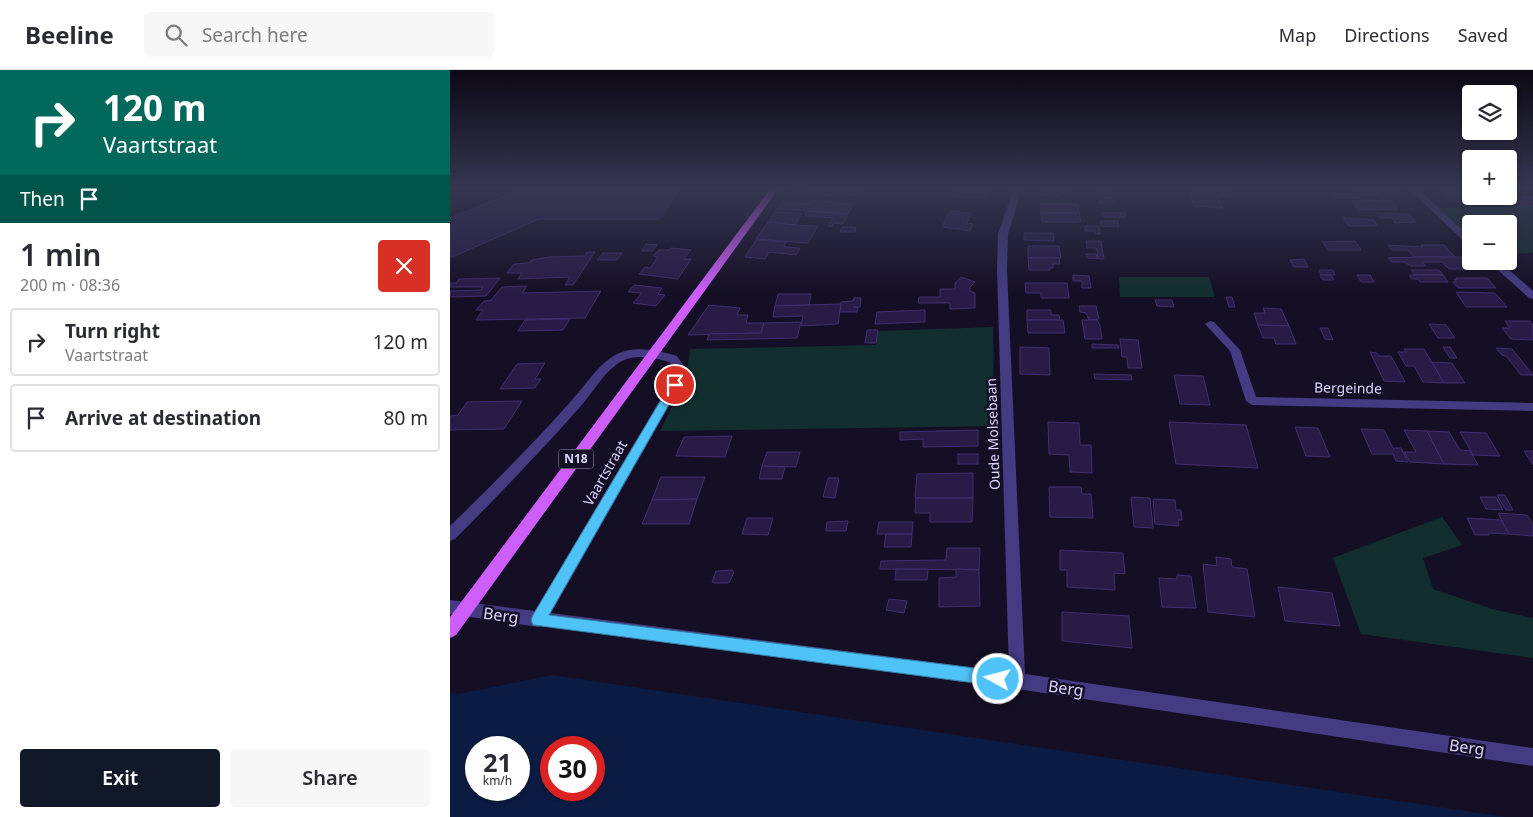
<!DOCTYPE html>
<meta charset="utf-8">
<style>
body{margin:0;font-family:"Noto Sans",sans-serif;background:#f7f7f7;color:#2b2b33;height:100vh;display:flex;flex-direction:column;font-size:19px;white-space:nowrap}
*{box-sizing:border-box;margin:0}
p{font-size:16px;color:#7c7c81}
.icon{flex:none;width:28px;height:28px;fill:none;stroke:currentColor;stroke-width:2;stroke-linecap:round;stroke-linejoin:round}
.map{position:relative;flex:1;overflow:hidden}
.side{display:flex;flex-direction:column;background:#fff;width:450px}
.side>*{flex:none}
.banner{background:#00695c;color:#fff;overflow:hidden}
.buttons{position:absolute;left:1012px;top:15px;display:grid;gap:10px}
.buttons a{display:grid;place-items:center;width:55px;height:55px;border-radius:5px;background:#fff;box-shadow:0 1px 4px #0004;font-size:25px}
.speed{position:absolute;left:15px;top:666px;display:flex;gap:10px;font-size:25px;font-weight:700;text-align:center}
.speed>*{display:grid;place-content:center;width:65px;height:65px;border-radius:50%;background:#fff;box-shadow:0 1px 4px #0004;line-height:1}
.speed small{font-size:12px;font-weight:400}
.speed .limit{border:8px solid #d22;background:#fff;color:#111}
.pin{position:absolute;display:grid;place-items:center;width:42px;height:42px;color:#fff;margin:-21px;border:2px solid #fff;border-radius:50%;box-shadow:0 1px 5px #0007}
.me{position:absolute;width:55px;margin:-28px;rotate:277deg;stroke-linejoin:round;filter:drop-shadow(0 0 4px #0008)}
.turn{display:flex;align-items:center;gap:18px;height:105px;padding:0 20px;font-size:22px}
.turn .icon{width:65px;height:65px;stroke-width:2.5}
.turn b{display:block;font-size:35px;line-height:42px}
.then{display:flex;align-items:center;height:48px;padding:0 20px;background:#0003;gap:10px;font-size:19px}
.round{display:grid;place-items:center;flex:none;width:52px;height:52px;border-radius:5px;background:#f7f7f7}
.head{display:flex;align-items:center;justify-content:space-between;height:85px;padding:0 20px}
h1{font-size:30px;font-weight:600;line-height:38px}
.primary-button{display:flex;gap:10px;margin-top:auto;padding:10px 20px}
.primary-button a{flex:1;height:58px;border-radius:5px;background:#111827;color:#fff;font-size:20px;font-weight:600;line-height:58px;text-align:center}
.primary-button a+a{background:#f7f7f7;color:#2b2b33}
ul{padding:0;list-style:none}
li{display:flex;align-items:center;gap:15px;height:68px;margin:0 10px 8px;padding:0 10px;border:2px solid #e1e1e2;border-radius:5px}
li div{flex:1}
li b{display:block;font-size:19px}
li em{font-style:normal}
header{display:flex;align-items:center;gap:30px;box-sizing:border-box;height:70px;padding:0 25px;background:#fff;border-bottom:1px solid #e1e1e2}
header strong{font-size:24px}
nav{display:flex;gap:28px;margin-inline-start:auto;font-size:18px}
.search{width:350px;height:45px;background:#f7f7f7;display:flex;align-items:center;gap:12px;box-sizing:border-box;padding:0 18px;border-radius:5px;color:#7c7c81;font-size:19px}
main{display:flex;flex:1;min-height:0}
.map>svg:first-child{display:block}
</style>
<header>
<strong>Beeline</strong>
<div class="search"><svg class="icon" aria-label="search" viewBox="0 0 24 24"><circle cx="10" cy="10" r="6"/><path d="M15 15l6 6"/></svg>Search here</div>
<nav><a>Map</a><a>Directions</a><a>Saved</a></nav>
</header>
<main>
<section class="side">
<div class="banner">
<div class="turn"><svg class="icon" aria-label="right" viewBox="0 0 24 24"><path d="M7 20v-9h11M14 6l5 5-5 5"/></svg><div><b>120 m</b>Vaartstraat</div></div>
<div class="then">Then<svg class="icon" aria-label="arrive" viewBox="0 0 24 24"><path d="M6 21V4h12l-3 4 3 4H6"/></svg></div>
</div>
<div class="head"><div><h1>1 min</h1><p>200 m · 08:36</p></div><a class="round" style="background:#d93025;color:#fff"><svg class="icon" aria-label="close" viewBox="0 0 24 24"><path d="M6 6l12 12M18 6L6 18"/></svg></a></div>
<ul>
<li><svg class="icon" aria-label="right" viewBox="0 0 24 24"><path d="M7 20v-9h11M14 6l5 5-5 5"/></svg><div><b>Turn right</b><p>Vaartstraat</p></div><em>120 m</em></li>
<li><svg class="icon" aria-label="arrive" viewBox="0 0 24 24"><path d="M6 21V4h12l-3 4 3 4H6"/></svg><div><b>Arrive at destination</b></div><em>80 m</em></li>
</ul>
<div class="primary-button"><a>Exit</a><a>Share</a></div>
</section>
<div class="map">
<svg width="1083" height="747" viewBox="0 0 1083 747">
<rect width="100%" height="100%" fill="#150f25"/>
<g fill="#132e2f">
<path d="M1083 136V183L1059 184V154H1021V168L988 138Z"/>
<path d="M669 207H759L765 227H670Z"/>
<path d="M543 257 544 356 210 361C223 334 238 310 240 279L426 275 428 261Z"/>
<path d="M992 447 1012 475 973 488 983 519 1042 539 1083 548V588L911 564 883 488Z"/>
</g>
<path fill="#0b1b42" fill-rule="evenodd" d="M102 605 1056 747H0V623L8 624ZM26 678H69V720H26ZM101 678H144V720H101Z"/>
<g fill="#281c46" stroke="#412e71">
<path d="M59 118H230L210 149H89L0 188V148L65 122Z"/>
<path d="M344 118H416L414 122 408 121 405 125 385 123 384 126 374 125 376 122 343 119Z"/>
<path d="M504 118 514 119 540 118 537 129 502 126Z"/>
<path d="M590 118H616V123L610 122V126L590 125Z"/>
<path d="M906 118H942L945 121 926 122 929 125H910Z"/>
<path d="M990 120H1021V126H1035L1041 132H1001Z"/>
<path d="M661 121 662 128H648L646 122Z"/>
<path d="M743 122H778L781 127 745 128Z"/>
<path d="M884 124H907L910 128H887Z"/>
<path d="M1058 127H1083V136H1068Z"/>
<path d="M648 128H662L663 133H649Z"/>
<path d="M741 128H768L773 138 744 136Z"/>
<path d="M940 130 948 139 909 140 902 131Z"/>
<path d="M360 131H367L403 134 398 144 327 139 332 132 359 134Z"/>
<path d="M591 134H628L629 143H591Z"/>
<path d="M357 141 398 144 393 154 384 153 382 157 378 156 383 148 355 146Z"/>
<path d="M500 141 521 143 517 153 523 154 520 161 492 157Z"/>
<path d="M325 142 347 143 352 144 345 155 318 152Z"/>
<path d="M591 143H629L631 152H592Z"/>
<path d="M652 143H675L676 147H653Z"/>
<path d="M926 143 959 144 966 152 945 153 942 148H931Z"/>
<path d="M893 148 924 150 927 156H899Z"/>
<path d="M650 151H668L669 157 651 156Z"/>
<path d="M318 152 345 155 368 156 358 173 306 169Z"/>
<path d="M635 156H649L650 164H645L644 161H635Z"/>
<path d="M392 157H406L405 162H390Z"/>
<path d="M574 163H603L604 171 574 170Z"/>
<path d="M306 170 336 172 334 177 350 178 346 185 319 182 315 189 295 187Z"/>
<path d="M636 171H651L654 189 637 188 636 184H646L648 188 647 180 645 178H637Z"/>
<path d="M905 171 911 180H878L873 172Z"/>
<path d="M196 174 207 175 202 181H192Z"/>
<path d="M938 175 973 177 971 175H994L1005 187H964L958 180H942Z"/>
<path d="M578 176H609L611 188H578Z"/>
<path d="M221 178 241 180 234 189H241L228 209 189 204 195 197 200 198 208 187 203 186 209 180H219Z"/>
<path d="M137 182H145L123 215H115L120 207 68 209 72 203H57L64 194 79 193 82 190 99 187 135 186Z"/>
<path d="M153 183H172L167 190H147Z"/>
<path d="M964 187H1015L1023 196 1014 197 1016 199H999L992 192H972L976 196H961L954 192H942L938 188Z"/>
<path d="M578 188H609L610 194H603V198H600V200H579Z"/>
<path d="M854 189 858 197H844L840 190Z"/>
<path d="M869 200H883L885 205H871Z"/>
<path d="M961 200H989L993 205H965Z"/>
<path d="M623 205 639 206 641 218H632V211H623Z"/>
<path d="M870 205H881L884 210H873Z"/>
<path d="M907 205H920L924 212H911Z"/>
<path d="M959 205H993L998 212H970L968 209H962Z"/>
<path d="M511 207 525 212 520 217V221L525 223V238L500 239V233H468L469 227H490V219H505V213Z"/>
<path d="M50 208 36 226 0 227V221L31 220 33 217H0V213H6L9 209Z"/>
<path d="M1006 208H1037L1046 218H1008L1003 212H1006L1004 209H1007Z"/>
<path d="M575 213H617L619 228H591V223H576Z"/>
<path d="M184 215 212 218 208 224 215 225 206 236 183 233 192 223 178 222Z"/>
<path d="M77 216 72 223 151 221 135 248 26 250 33 240H26L34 231 41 230 52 217Z"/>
<path d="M1006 222 1045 223 1057 237H1016Z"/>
<path d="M328 224H361L359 235 325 236Z"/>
<path d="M776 227H782L785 237H779Z"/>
<path d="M404 228H411L410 237H403L408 238 407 242H390L391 232 403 231Z"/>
<path d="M705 230H722L724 237 707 236Z"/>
<path d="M391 234 388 254 351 256 353 246 323 247 325 236Z"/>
<path d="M259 235 290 238 287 245H298L296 253H314L311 263 238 265Z"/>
<path d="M629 236H646L649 249 639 250 636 243 630 242Z"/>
<path d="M813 238 831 239 839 256 808 255 804 243H815Z"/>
<path d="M475 240V252L425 254 427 242Z"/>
<path d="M577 240H601V245H609L610 250H577Z"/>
<path d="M120 249 113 260 68 261 75 250Z"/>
<path d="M577 250H613L615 263H578Z"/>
<path d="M632 250H647L650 255 652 269H635Z"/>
<path d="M1055 251H1080L1083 255V270L1061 269 1052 258H1060Z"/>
<path d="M351 252 347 268 257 270 259 264 311 263 314 253Z"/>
<path d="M979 254 996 255 1005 268H988Z"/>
<path d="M808 255 839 256 846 274H826L824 268H813Z"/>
<path d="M870 258H878L883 270 875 269Z"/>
<path d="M417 260H428L426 273H415Z"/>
<path d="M670 269 688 270 692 298H678L677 287H672Z"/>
<path d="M642 274 668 275 669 278H642Z"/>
<path d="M570 277 599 278 600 305 570 304Z"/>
<path d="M993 277H1000L1007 288H1000Z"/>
<path d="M1046 278 1062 279 1083 305H1071L1056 286 1052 285Z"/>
<path d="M954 279H974L994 313 973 312 964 296H956L948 282H956Z"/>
<path d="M920 282 927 283 929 286H941L955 312 934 311Z"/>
<path d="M982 292 1002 293 1015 313H994Z"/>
<path d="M95 293 85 309H91L85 318 50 319 67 294Z"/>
<path d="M644 304 681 305 682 310 645 309Z"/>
<path d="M724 305 753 306 760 335 730 334Z"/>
<path d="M72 331 54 359 0 360V346L8 345 17 332Z"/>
<path d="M598 352 629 353 630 375H641L642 403 620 402 619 385 599 384Z"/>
<path d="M719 352 796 355 808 398 726 394Z"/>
<path d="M845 357 868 358 880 387 856 386Z"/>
<path d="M911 359 934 360 943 378H951L958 392 946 391 943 384H922Z"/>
<path d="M528 360V376L473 377V369L450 370V362Z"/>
<path d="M954 360 977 361 994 394 960 392 954 382H966Z"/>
<path d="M977 361 999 362 1010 380 1020 381 1028 395 994 394Z"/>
<path d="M1010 362 1036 363 1050 386 1023 385Z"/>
<path d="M282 366 275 387 226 386 234 367Z"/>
<path d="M1074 381H1083V395Z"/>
<path d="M317 382H350L346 397 312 396Z"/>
<rect x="508" y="384" width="20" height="10"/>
<path d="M312 396 335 397 332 409H309Z"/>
<path d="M523 403V428H465L467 404Z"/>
<path d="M211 407H255L247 429 202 430Z"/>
<path d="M378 408H389L385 428 373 427Z"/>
<path d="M599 417H631L632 424H641L643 448 600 447Z"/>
<path d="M1047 425H1055L1063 440H1056Z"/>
<path d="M681 427 700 428 703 458 684 457Z"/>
<path d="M1030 427H1046L1053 440 1036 439Z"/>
<path d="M466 428H523L522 452H480V443H465Z"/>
<path d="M247 429 239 454H192L202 430Z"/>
<path d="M703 429 725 430 726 440H731L732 450H728L729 456 705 454Z"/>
<path d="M1048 443 1077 445 1083 454V466L1059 464Z"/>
<path d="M297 448H323L318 465 292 464Z"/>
<path d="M1017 448 1051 450 1059 464 1038 463 1039 465H1025Z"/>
<path d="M398 451 396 461H376L377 452Z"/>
<path d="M429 452H463L462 464H427Z"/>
<path d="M436 464H462L461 477H434Z"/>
<path d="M497 478H530L529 500 430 499 431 491 496 490Z"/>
<path d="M610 480 673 483 675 504 664 503 665 520 617 517V500H610Z"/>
<path d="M766 487 781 489 782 497 797 499 805 547 758 542 753 494 767 496Z"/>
<path d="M446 499H478L477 510H445Z"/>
<path d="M506 499 529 500 530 536 489 537V508L506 507Z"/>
<path d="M282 500 284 502 279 513H264L262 512 266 501Z"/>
<path d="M727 505 741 506 746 538 712 537 709 508 727 509Z"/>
<path d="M828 517 882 523 890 556 835 551Z"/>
<path d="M439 529 457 531 454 543 436 540Z"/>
<path d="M612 542 679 546 682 578 612 571Z"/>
</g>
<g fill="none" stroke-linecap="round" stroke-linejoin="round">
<g fill="#443b83" fill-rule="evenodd">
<path d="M564 118H572L558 164 557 200 575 604 1083 678V696L567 619 91 556 88 557 0 544V530L85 541 219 315 224 299 219 292C206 288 187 284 174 290 155 299 144 322 130 337 90 382 48 426 5 469L0 471V456C42 415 83 374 122 330 136 315 148 294 167 284 186 275 209 281 227 286L236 299 231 315 101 543 559 602 547 200 548 164Z"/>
<path d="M958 118H967L1021 168V176L1018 175Z"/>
<path d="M1038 191H1049L1083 221V229L1079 228Z"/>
<path d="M760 251 764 252 790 280 806 327 1083 333V341L802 335 796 331 780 281 755 254Z"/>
</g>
<path fill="#cd5efb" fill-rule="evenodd" d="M321 118H329L6 565 0 568V547Z"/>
<path stroke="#05cef9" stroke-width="3" stroke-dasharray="5.5 5" stroke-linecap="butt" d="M0 119 4 118"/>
</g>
<linearGradient id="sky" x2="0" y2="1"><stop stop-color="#0c0814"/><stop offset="0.53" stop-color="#353751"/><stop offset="1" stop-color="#353751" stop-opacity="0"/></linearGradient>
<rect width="1083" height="223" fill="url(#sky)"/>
<path fill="#4fc3f7" stroke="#337fa1" d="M225 311 230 315 99 545 548 601 554 603 556 609 554 614 548 616 83 555 81 550 83 545 221 313Z"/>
<g text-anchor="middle" stroke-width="5" stroke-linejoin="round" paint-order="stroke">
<rect fill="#150f25" stroke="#a19abd" stroke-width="1" x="108.5" y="379.5" width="35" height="19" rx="4"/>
<g font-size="12" font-weight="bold" fill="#ddd5fe">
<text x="126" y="393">N18</text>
</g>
<g font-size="14" fill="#ddd5fe" stroke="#150f25">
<text transform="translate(898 318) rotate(1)" y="5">Bergeinde</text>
<text transform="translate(543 364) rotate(-92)" y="5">Oude Molsebaan</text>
<text transform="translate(155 403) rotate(-60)" y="5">Vaartstraat</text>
</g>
<g font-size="16" fill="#ddd5fe" stroke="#150f25">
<text transform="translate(51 545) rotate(8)" y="6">Berg</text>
<text transform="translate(616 618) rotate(8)" y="6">Berg</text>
<text transform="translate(1017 677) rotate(8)" y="6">Berg</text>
</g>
</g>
</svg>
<div class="buttons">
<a><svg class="icon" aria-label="layers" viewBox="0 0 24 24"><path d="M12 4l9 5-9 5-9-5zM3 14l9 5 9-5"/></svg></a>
<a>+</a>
<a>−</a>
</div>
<div class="speed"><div>21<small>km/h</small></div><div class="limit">30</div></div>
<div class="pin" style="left:225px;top:315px;background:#d93025"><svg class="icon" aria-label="arrive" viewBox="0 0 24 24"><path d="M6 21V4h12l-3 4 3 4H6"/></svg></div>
<svg class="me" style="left:548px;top:609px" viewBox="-20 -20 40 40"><circle r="17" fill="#4fc3f7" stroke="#fff" stroke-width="3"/><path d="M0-11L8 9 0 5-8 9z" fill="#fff"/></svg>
</div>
</main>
